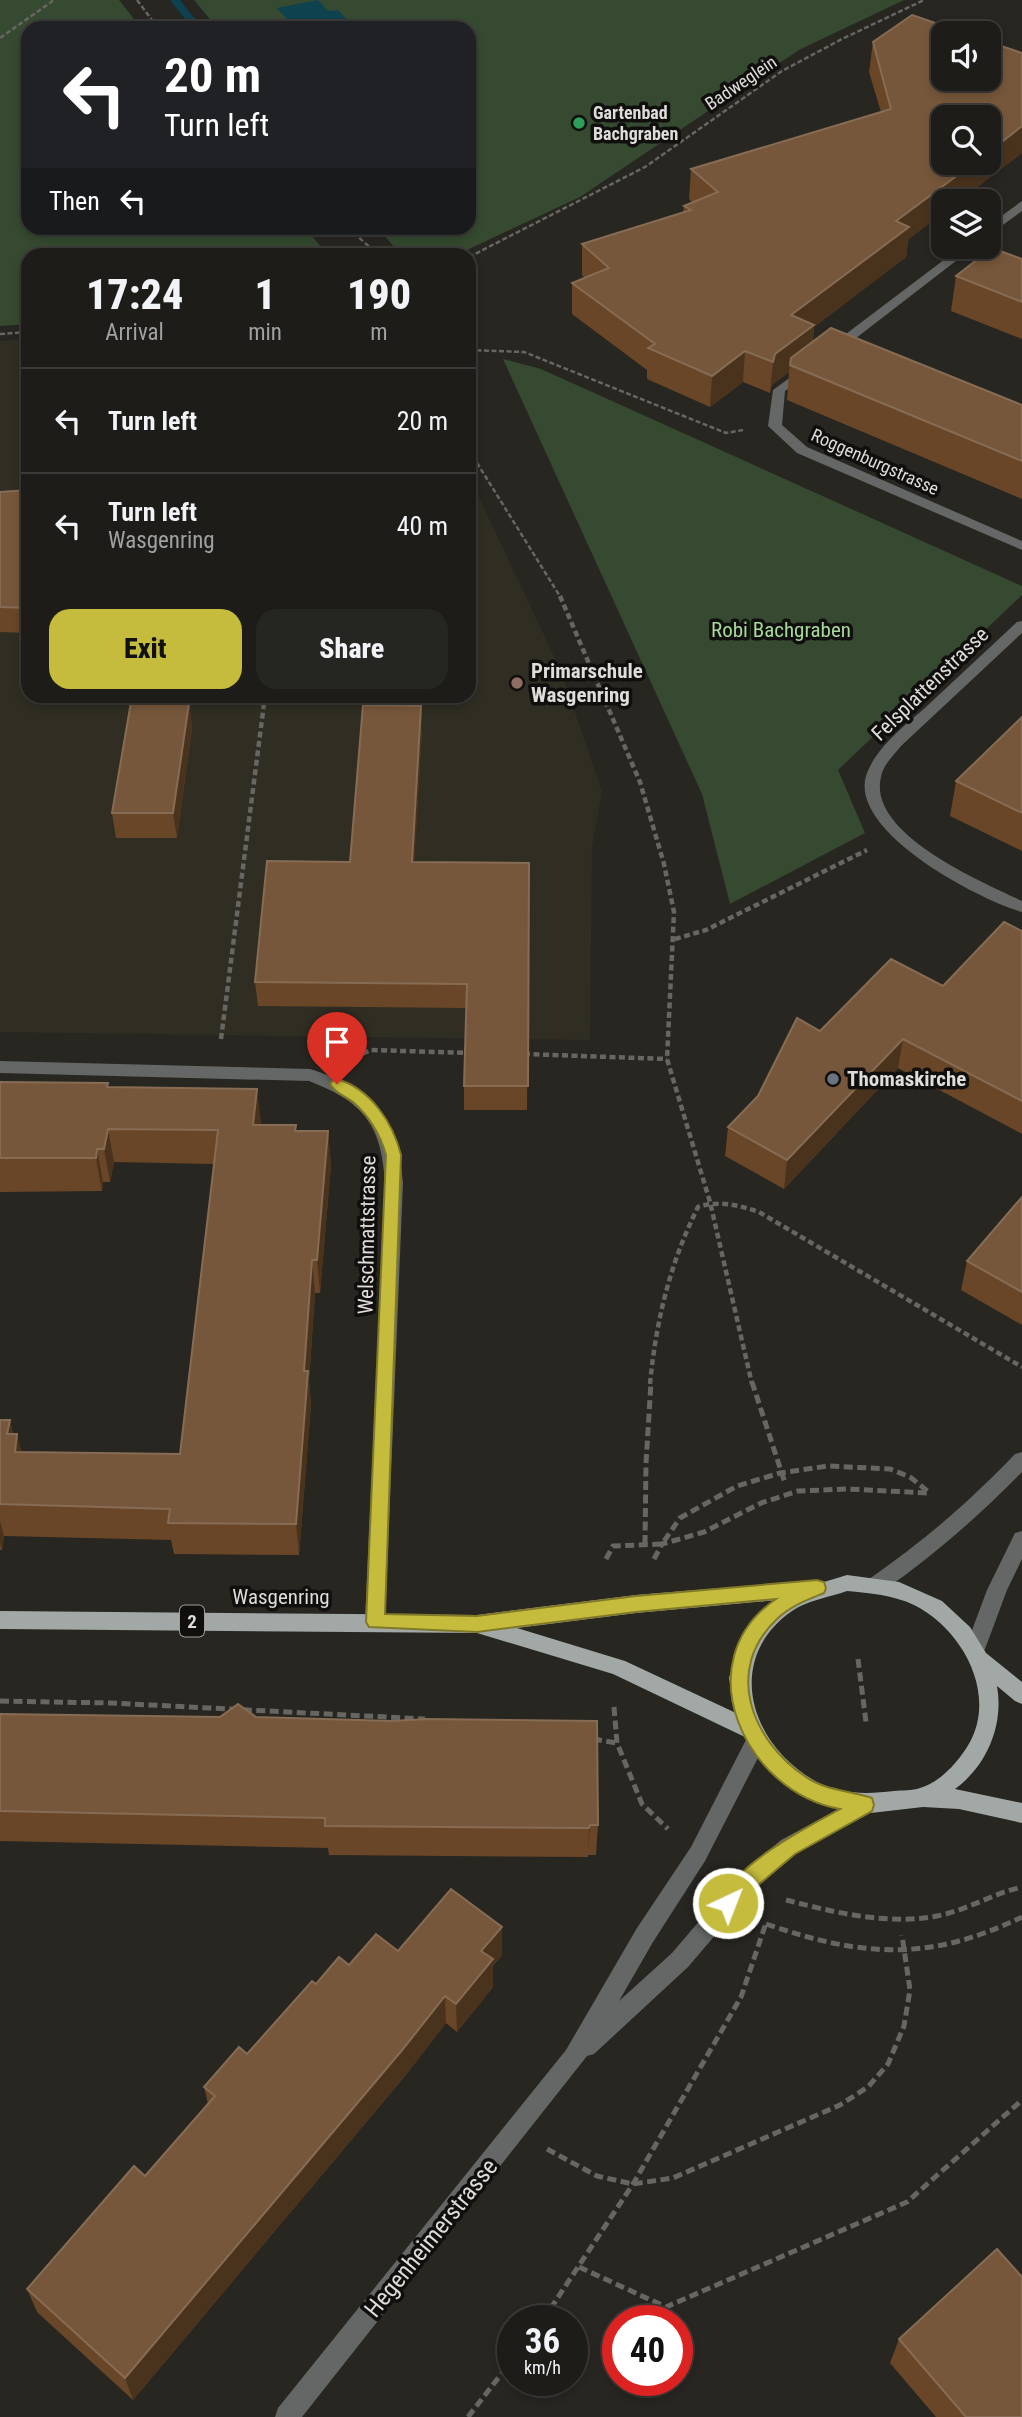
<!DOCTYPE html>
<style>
body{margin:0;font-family:"Roboto Condensed",sans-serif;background:#252522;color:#f1f3f6;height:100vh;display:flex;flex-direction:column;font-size:26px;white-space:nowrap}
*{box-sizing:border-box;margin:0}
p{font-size:23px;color:#a0a1a2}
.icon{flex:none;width:38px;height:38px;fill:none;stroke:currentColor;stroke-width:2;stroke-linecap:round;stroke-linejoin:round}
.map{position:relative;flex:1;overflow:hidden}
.sheet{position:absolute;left:21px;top:248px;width:455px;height:455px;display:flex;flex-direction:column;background:#1d1c19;border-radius:21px;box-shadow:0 4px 10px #0003,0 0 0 2px #3b3a38}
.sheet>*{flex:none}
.hud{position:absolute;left:21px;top:21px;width:455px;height:214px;border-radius:21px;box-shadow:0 4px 10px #0003,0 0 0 2px #3b3a38;background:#202124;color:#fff;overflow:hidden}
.buttons{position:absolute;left:931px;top:21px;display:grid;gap:14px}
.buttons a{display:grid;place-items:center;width:70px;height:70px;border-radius:14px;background:#1d1c19;box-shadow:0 4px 10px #0003,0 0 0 2px #3b3a38;font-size:35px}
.speed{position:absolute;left:497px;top:2305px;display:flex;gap:14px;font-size:35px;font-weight:700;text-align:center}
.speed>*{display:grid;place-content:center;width:91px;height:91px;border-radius:50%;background:#1d1c19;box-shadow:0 4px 10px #0003,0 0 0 2px #3b3a38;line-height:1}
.speed small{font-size:18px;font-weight:400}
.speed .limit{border:10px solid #d22;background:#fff;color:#111}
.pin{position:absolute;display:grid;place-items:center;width:60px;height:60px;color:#fff;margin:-72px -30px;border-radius:50% 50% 50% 0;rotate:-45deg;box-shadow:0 0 7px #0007}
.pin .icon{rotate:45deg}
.me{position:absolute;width:77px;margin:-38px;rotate:43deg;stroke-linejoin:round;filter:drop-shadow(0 0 5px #0008)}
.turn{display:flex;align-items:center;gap:24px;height:147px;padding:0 28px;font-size:32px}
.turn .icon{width:91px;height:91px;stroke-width:2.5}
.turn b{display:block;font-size:49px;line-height:60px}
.then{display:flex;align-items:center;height:66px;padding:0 28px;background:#0003;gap:14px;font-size:26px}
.eta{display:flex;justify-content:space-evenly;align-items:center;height:119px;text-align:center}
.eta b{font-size:42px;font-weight:800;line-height:49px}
.action{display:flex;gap:14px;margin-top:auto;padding:14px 28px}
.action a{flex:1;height:80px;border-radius:21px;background:#c5bc3d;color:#111;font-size:28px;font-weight:800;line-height:80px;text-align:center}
.action a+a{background:#252522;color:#f1f3f6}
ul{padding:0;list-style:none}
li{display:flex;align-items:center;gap:21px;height:105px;padding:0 28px;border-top:2px solid #3b3a38}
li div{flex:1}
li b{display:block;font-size:26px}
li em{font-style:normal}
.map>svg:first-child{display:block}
</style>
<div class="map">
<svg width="1022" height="2417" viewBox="0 0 1022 2417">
<rect width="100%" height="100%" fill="#272621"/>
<path fill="#302e23" d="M28 339V696H469V476L560 669 602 791 592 848 590 1040 0 1032V341Z"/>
<g fill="#354a30">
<path d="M0 0H119L141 28H28V228H305L328 255 28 256V324L0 326Z"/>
<path d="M194 0H904L799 50 580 197 454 256 401 255 378 228H469V28H217Z"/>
<path d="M503 359 541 369 1022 586V595L838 770 865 833 730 904 702 794Z"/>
</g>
<path fill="#0d424e" d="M318 0 328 11 338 10 347 20 339 22 344 28H295L277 8Z"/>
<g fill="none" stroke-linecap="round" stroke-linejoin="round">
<path fill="#0d424e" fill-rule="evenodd" d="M170 0H180L202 28H192Z"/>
<g stroke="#676662" stroke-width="2.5" stroke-dasharray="5 2.5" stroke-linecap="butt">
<path d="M137 0 158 28"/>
<path d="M0 38 54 0"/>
<path d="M348 228 380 256"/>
<path d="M469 257 645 167 782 71 842 39 924 0"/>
<path d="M0 334 28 332"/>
<path d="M469 350 524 352 726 433 743 430"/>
<path d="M469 450 561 598"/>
</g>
<g stroke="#676662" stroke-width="4.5" stroke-dasharray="6 3.5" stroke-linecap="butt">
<path d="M560 596 640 782 664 864 674 912 667 1059 710 1202 752 1384"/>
<path d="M675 939 706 930 867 850"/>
<path d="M221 1039 265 696"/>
<path d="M524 1054 667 1059"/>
<path d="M354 1057 371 1050 470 1053"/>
<path d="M650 1384C656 1321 670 1263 698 1207 719 1200 738 1205 759 1212L1022 1367"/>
</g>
<g stroke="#676662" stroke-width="5" stroke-dasharray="9 4.5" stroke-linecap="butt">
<path d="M752 1382 785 1483"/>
<path d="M645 1544 646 1463 651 1382"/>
<path d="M606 1559 613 1546 662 1544 680 1518 737 1486 780 1473 828 1466 890 1469 910 1477 930 1493"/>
<path d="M654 1559 662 1544 704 1532 761 1503 798 1491 847 1489 929 1493"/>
<path d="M858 1659 866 1722"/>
<path d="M0 1701 111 1703 425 1719"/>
<path d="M614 1707 617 1743 642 1804 668 1829"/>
<path d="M593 1739 617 1743"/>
<path d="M786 1900C837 1913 893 1927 946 1914 972 1907 995 1893 1022 1887"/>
<path d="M766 1924C862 1957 929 1962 1022 1917"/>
<path d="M547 2149 597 2176 633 2184 673 2178 840 2105 868 2087 888 2064 904 2026 910 1990 902 1935"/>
<path d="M579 2267 666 2307 907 2202 1022 2100"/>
<path d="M543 2320 633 2184 741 1997 766 1923"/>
<path d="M468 2417 513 2359"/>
</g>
<g fill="#646766" fill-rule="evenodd">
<path d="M1022 201V211L989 235V225Z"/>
<path d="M961 247H974L838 352H830V346Z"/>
<path d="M806 366 812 370 811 373 785 391 782 425 807 447 1022 541V550L797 453 768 426 773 390Z"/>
<path d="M1022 621V633L901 746C893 756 883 765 881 777 867 834 982 882 1022 901V912C979 900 845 830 867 773 878 745 906 725 927 706 957 678 987 650 1017 622Z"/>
<path d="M0 1061 310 1069C372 1088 398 1117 403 1182L385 1622 382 1628 375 1631 368 1628 365 1622 385 1182C381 1123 363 1102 309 1081L0 1073Z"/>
</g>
<g fill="#646766" fill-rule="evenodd">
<path d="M1022 1452V1472C978 1517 934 1555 883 1591L876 1593 869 1591 866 1585 869 1579C925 1540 968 1503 1015 1454Z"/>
<path d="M1022 1531V1559L1007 1590 985 1649 982 1655 975 1658 968 1655 965 1649 987 1590 1015 1533Z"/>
<path d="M756 1732 763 1734 766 1741 763 1748 705 1861 653 1942 619 2001 672 1953 736 1878 781 1840 865 1795 872 1798 875 1805 872 1812 795 1854 752 1892 688 1967 594 2054 587 2056 302 2417H275L278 2408 566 2050 637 1928 691 1847 749 1734Z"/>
</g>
<path fill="#a1a8a6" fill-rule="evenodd" d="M847 1575 899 1582 942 1601 970 1627 986 1653 1022 1682V1704L1015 1701 997 1686C1004 1725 987 1766 955 1789L1022 1803V1823L959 1809 923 1807 862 1814 811 1799 765 1767 747 1738 613 1674 477 1633 0 1629V1611L477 1615 636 1595 817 1580 824 1582ZM847 1591C870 1593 893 1595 914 1605 961 1628 997 1692 970 1742 960 1760 941 1782 920 1788 912 1791 902 1790 894 1791 868 1794 841 1795 817 1782 750 1746 723 1659 792 1611 806 1601 830 1597 847 1591ZM777 1600 744 1631 741 1637 729 1678 736 1713 625 1661 517 1628 636 1613Z"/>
</g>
<g fill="#6a4628">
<path d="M873 42 1022 153 959 201H943L908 240 906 257 814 327 813 341 1022 405V499L787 400 789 372 772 385 770 393 743 382 710 407 647 379V370L572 314V283L585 278 582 275V244L683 213 684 206 692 202 689 199 691 169 881 112 869 72Z"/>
<path d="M1022 259V339L951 311 956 276Z"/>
<path d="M28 490V633L0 632V492Z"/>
<path d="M189 703 192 728 177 838H116L112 813Z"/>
<path d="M1022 717V851L950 816 956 781Z"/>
<path d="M422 730 414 862 529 863 527 1110H464V1086L466 1008 258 1006 255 982 350 862Z"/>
<path d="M1022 931V1134L898 1068 784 1189 725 1156 728 1127 820 1031 943 986Z"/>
<path d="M0 1082 109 1087 261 1122 260 1125H296V1131H328L331 1165 320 1293H315L309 1381 311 1404 299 1555 174 1554 171 1540 4 1536 2 1550H0V1420H10L13 1434 22 1452 180 1454 214 1164 114 1162 110 1182H103L102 1191 0 1192Z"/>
<path d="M1022 1197V1325L961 1290 967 1261Z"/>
<path d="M0 1714 256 1717 598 1825 596 1855H588V1857L329 1855 328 1848 0 1841Z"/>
<path d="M502 1927V1955L493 1966V1987L457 2032 446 2023 405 2076 133 2400 37 2312 27 2289 145 2176 208 2104 204 2087 247 2054 316 1984 349 1965 398 1951Z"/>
<path d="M899 2339 1022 2417H936L890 2363Z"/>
</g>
<g fill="#4a331d">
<path d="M1022 126V153L959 201H943V213L908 240 906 257 814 327 811 356 790 365 789 372 772 385 770 393 773 362 775 354 791 315 896 221 974 163H989V152Z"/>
<path d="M745 351 743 382 710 407 712 376Z"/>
<path d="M189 703 192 728 177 838 173 813Z"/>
<path d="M421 706 422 730 413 887 412 862Z"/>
<path d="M903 1039 898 1068 784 1189 787 1160Z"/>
<path d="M257 1089 261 1122 257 1158 253 1125Z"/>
<path d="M108 1129 114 1162 110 1182 104 1149Z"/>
<path d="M328 1131 331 1165 320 1293 317 1260Z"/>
<path d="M97 1149 103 1182 102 1191 96 1158Z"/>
<path d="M312 1260 315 1293 309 1381 311 1404 299 1555 296 1524 304 1371Z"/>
<path d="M10 1420 16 1444 17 1434 25 1466 23 1484 7 1434Z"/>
<path d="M0 1521 4 1536 2 1550 0 1544Z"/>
<path d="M590 1825 588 1855V1857L589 1828Z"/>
<path d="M502 1927V1955L493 1966V1987L457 2032 456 2004 481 1951Z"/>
<path d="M445 1996 446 2023 405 2076 133 2400 125 2378Z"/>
</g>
<g fill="#76573b" stroke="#866c54" stroke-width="2">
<path d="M912 15 964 33H943V79H989V42L1022 53V126L989 152V117H943V163H974L896 221 909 227 791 315 814 325 775 354 773 362 745 351 712 376 648 348 655 344 572 283 609 268 582 244 691 210 684 206 718 192 691 169 891 109 873 42Z"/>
<path d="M992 248 1022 259V302L956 276Z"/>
<path d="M831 328 1022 405V461L790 365 791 358Z"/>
<path d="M28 490V608L0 607V492Z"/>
<path d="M131 702 189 703 173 813H112Z"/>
<path d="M363 705 421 706 412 862 529 863 528 1086H464L467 984 255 982 267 861 350 862Z"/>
<path d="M1022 717V813L956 781Z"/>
<path d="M1004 922 1022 931V1101L903 1039 787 1160 728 1127 758 1096 797 1018 820 1031 891 959 943 986Z"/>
<path d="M0 1082 108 1083 107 1087 257 1089 253 1125H296L295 1131H328L317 1260H312L304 1371H308L296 1524 168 1523 170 1509 0 1504V1420H10L7 1434H17L15 1452 180 1454 218 1130 108 1129 104 1149H97L96 1158H0Z"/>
<path d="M1022 1197V1292L967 1261Z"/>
<path d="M238 1704 256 1717 392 1721 427 1719 597 1721 598 1825H590L589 1828 325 1826V1818L0 1811V1714L220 1717Z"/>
<path d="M451 1889 502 1927 481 1951 493 1959 456 2004 445 1996 403 2049 125 2378 27 2289 134 2166 145 2176 215 2096 204 2087 239 2047 247 2054 312 1981 316 1984 339 1957 349 1965 376 1934 398 1951Z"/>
<path d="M997 2249 1022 2277V2417H966L899 2339Z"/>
</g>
<path fill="#c5bc3d" stroke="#807a28" stroke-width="2" d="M337 1079C371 1089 393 1123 401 1155L385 1614 477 1616 636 1596 817 1580 824 1582 826 1588 824 1593C807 1600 790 1606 777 1619 723 1670 752 1741 806 1777 826 1791 849 1790 872 1798L874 1805 872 1811 795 1854 751 1891 735 1910 728 1913 721 1910 718 1903C736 1864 803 1829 840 1809 744 1792 685 1661 776 1599L636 1612 477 1632 369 1627 366 1622 386 1155C380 1133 370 1117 353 1102 345 1096 335 1093 330 1084L332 1081Z"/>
<circle fill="#2e9e5b" stroke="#100f0d" stroke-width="2.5" cx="579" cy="123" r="7"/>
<circle fill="#8d6e63" stroke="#100f0d" stroke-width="2.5" cx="517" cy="683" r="7"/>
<circle fill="#6b7280" stroke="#100f0d" stroke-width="2.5" cx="833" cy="1079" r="7"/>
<g text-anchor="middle" stroke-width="7" stroke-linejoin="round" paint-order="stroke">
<g font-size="18" fill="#deddda" stroke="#100f0d">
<text transform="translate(741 83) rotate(-34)" y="6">Badweglein</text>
<text transform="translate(875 462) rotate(24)" y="6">Roggenburgstrasse</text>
</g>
<g font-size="18" font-weight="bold" fill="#deddda" stroke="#100f0d" text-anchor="start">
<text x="593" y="119">Gartenbad<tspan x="593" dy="21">Bachgraben</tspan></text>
</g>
<rect fill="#100f0d" stroke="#a09f9c" stroke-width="2" x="180" y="1605.5" width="24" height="31" rx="5"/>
<g font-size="19" font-weight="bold" fill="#deddda">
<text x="192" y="1628">2</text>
</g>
<g font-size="21" fill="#a7d99b" stroke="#100f0d">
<text x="781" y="637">Robi Bachgraben</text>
</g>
<g font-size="21" font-weight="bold" fill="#deddda" stroke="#100f0d" text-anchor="start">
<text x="531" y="678">Primarschule<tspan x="531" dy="24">Wasgenring</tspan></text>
<text x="847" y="1086">Thomaskirche</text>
</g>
<g font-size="21" fill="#deddda" stroke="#100f0d">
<text transform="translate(930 684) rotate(-44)" y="7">Felsplattenstrasse</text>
<text transform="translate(367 1235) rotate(-89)" y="7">Welschmattstrasse</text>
<text x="281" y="1604">Wasgenring</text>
</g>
<g font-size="24" fill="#deddda" stroke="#100f0d">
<text transform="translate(431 2238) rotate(-51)" y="8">Hegenheimerstrasse</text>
</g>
</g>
</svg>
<div class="buttons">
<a><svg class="icon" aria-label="sound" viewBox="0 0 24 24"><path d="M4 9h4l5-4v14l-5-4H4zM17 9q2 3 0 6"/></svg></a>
<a><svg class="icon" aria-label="search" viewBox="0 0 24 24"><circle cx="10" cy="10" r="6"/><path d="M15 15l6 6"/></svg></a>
<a><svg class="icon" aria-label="layers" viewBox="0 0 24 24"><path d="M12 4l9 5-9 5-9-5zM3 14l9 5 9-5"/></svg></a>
</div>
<div class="speed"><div>36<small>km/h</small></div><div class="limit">40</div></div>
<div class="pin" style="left:337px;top:1084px;background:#d93025"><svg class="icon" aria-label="arrive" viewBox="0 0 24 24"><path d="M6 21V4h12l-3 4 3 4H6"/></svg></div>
<svg class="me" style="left:728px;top:1903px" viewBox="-20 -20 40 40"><circle r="17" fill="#c5bc3d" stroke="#fff" stroke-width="3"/><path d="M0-11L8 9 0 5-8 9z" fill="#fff"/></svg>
<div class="hud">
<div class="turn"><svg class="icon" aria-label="left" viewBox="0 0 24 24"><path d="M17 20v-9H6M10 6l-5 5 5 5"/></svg><div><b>20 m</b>Turn left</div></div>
<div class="then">Then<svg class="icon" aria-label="left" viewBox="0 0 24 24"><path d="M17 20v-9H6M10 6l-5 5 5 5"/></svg></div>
</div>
<section class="sheet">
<div class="eta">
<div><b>17:24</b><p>Arrival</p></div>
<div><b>1</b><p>min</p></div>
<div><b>190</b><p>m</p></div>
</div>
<ul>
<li><svg class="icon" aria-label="left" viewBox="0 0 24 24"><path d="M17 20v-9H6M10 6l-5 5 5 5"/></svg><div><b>Turn left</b></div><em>20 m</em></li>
<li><svg class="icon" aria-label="left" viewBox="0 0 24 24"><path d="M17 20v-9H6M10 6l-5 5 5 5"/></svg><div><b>Turn left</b><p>Wasgenring</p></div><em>40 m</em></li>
</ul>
<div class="action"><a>Exit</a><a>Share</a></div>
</section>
</div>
